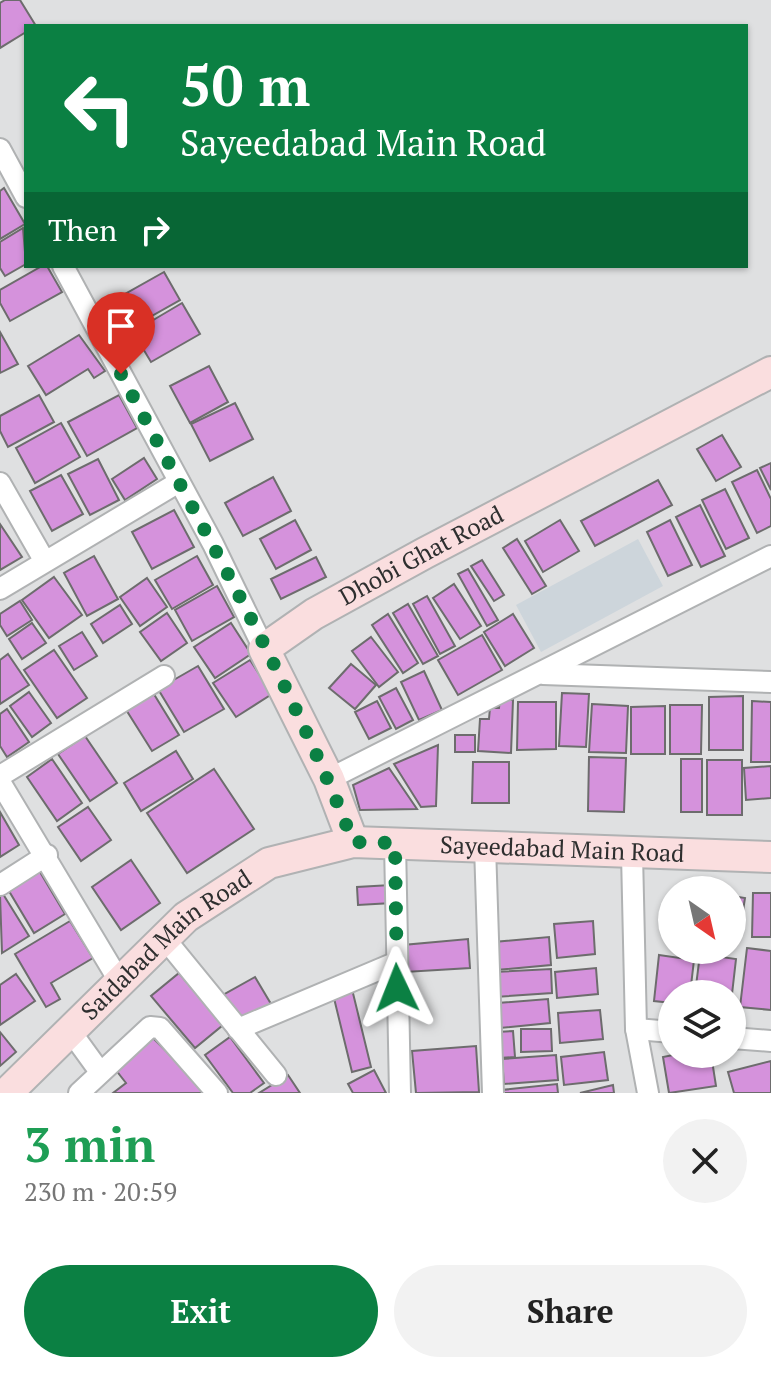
<!DOCTYPE html>
<meta charset="utf-8">
<style>
body{margin:0;font-family:"PT Serif",serif;background:#f2f2f2;color:#222;height:100vh;display:flex;flex-direction:column;font-size:30px;white-space:nowrap}
*{box-sizing:border-box;margin:0}
p{font-size:26px;color:#767676}
.icon{flex:none;width:44px;height:44px;fill:none;stroke:currentColor;stroke-width:2;stroke-linecap:round;stroke-linejoin:round}
.map{position:relative;height:1093px;overflow:hidden}
.sheet{display:flex;flex-direction:column;background:#fff;flex:1}
.sheet>*{flex:none}
.guide{position:absolute;left:24px;top:24px;width:724px;height:244px;border-radius:0px;box-shadow:0 2px 6px #0004;background:#0b8043;color:#fff;overflow:hidden}
.needle{width:52px;rotate:146deg}
.controls{position:absolute;left:658px;top:876px;display:grid;gap:16px}
.controls a{display:grid;place-items:center;width:88px;height:88px;border-radius:50%;background:#fff;box-shadow:0 2px 6px #0004;font-size:40px}
.pin{position:absolute;display:grid;place-items:center;width:68px;height:68px;color:#fff;margin:-82px -34px;border-radius:50% 50% 50% 0;rotate:-45deg;box-shadow:0 0 8px #0007}
.pin .icon{rotate:45deg}
.me{position:absolute;width:88px;margin:-44px;rotate:358deg;stroke-linejoin:round;filter:drop-shadow(0 0 6px #0008)}
.turn{display:flex;align-items:center;gap:28px;height:168px;padding:0 24px;font-size:36px}
.turn .icon{width:104px;height:104px;stroke-width:2.5}
.turn b{display:block;font-size:56px;line-height:68px}
.then{display:flex;align-items:center;height:76px;padding:0 24px;background:#0003;gap:16px;font-size:30px}
.round{display:grid;place-items:center;flex:none;width:84px;height:84px;border-radius:42px;background:#f2f2f2}
.overview{display:flex;align-items:center;justify-content:space-between;height:136px;padding:0 24px}
h1{font-size:48px;font-weight:700;line-height:60px;color:#1e9e55}
.action{display:flex;gap:16px;margin-top:auto;padding:16px 24px}
.action a{flex:1;height:92px;border-radius:48px;background:#0b8043;color:#fff;font-size:32px;font-weight:700;line-height:92px;text-align:center}
.action a+a{background:#f2f2f2;color:#222}
.map>svg:first-child{display:block}
</style>
<div class="map">
<svg width="771" height="1093" viewBox="0 0 771 1093">
<rect width="100%" height="100%" fill="#dfe0e1"/>
<path fill="#cdd5db" d="M638 539 663 586 541 652 516 605Z"/>
<g fill="#d592dc" stroke="#6d6c6d" stroke-width="2">
<path d="M5 0H20L36 26H26V32L0 48V3Z"/>
<path d="M4 188 25 224 0 239V191Z"/>
<path d="M23 228 26 264 5 276 0 268V242Z"/>
<path d="M42 266H47L62 292 10 321 0 303V290Z"/>
<path d="M164 272 180 300 134 326 118 298Z"/>
<path d="M182 303 200 334 151 362 133 332Z"/>
<path d="M0 332 18 364 0 373Z"/>
<path d="M79 335 105 371 94 378 88 369 46 395 28 366Z"/>
<path d="M209 366 228 402 190 423 170 386Z"/>
<path d="M39 395 54 422 8 447 0 431V416Z"/>
<path d="M119 395 137 428 87 456 68 422Z"/>
<path d="M235 403 253 439 210 461 191 424Z"/>
<path d="M61 423 80 457 35 483 16 448Z"/>
<path d="M722 435 741 467 716 481 697 449Z"/>
<path d="M144 458 157 479 125 500 112 479Z"/>
<path d="M98 459 119 500 90 515 68 474Z"/>
<path d="M771 463V490L760 468Z"/>
<path d="M757 470 771 499V526L757 533 732 482Z"/>
<path d="M61 475 83 514 52 531 30 491Z"/>
<path d="M273 477 291 511 243 536 225 503Z"/>
<path d="M658 480 672 505 595 546 581 521Z"/>
<path d="M725 489 749 538 726 549 702 500Z"/>
<path d="M700 505 725 556 701 567 676 517Z"/>
<path d="M174 510 194 547 152 569 132 532Z"/>
<path d="M295 520 311 550 276 569 260 539Z"/>
<path d="M560 520 579 551 543 572 525 541Z"/>
<path d="M670 520 692 565 668 576 647 532Z"/>
<path d="M0 524 22 557 0 570Z"/>
<path d="M517 539 546 586 532 594 503 548Z"/>
<path d="M94 556 118 599 87 616 64 573Z"/>
<path d="M197 556 213 585 172 609 155 580Z"/>
<path d="M316 557 326 577 281 599 271 579Z"/>
<path d="M482 560 504 595 494 601 471 566Z"/>
<path d="M468 569 498 620 487 626 458 574Z"/>
<path d="M54 577 82 615 49 638 22 600Z"/>
<path d="M147 578 167 607 140 626 120 597Z"/>
<path d="M454 584 481 626 460 639 433 598Z"/>
<path d="M217 586 234 617 192 641 175 610Z"/>
<path d="M427 596 455 646 440 654 413 604Z"/>
<path d="M20 601 32 620 7 636 0 625V614Z"/>
<path d="M408 604 438 656 423 664 393 613Z"/>
<path d="M120 605 132 624 103 643 91 624Z"/>
<path d="M167 613 187 643 161 661 140 632Z"/>
<path d="M388 614 418 663 403 673 372 625Z"/>
<path d="M513 614 534 648 505 666 484 632Z"/>
<path d="M32 623 46 643 22 659 9 639Z"/>
<path d="M231 623 251 654 215 678 194 647Z"/>
<path d="M82 632 97 656 74 670 59 646Z"/>
<path d="M482 635 502 670 458 695 438 660Z"/>
<path d="M371 637 398 672 379 687 352 651Z"/>
<path d="M54 650 87 698 57 718 24 670Z"/>
<path d="M8 654 29 685 0 704V660Z"/>
<path d="M250 660 272 694 236 717 213 683Z"/>
<path d="M351 664 376 685 355 709 329 688Z"/>
<path d="M198 666 224 709 184 732 158 689Z"/>
<path d="M424 671 442 710 419 720 401 682Z"/>
<path d="M396 688 413 720 396 729 379 697Z"/>
<path d="M152 691 179 735 152 751 125 708Z"/>
<path d="M29 692 51 723 32 737 10 706Z"/>
<path d="M562 693 589 694 586 747 559 746Z"/>
<path d="M743 696V750H709V697Z"/>
<path d="M500 699 513 700 511 753 478 751 480 719H489L490 708H499Z"/>
<path d="M377 701 391 728 369 739 355 712Z"/>
<path d="M752 701 771 702V762H751Z"/>
<path d="M518 702H556V749L517 750Z"/>
<path d="M592 704 628 706 626 753 589 752Z"/>
<path d="M670 705H702L701 754H670Z"/>
<path d="M665 706V754H631V707Z"/>
<path d="M7 709 29 742 7 757 0 746V714Z"/>
<rect x="455" y="735" width="20" height="17"/>
<path d="M85 736 117 783 90 801 58 754Z"/>
<path d="M438 745 436 806 421 807 394 764Z"/>
<path d="M176 751 193 779 141 811 124 783Z"/>
<path d="M589 757 626 758 624 812 588 811Z"/>
<path d="M52 759 82 803 57 821 27 777Z"/>
<rect x="681" y="759" width="21" height="53"/>
<rect x="707" y="760" width="35" height="55"/>
<path d="M473 762H509V803H472Z"/>
<path d="M771 766V798L746 800 744 768Z"/>
<path d="M389 768 417 809 360 810 353 785Z"/>
<path d="M214 769 254 829 187 873 147 813Z"/>
<path d="M88 807 111 840 81 861 58 827Z"/>
<path d="M0 812 19 845 0 857Z"/>
<path d="M131 860 160 903 121 930 92 887Z"/>
<path d="M37 867 65 914 34 933 6 886Z"/>
<path d="M391 885 392 903 358 905 357 887Z"/>
<path d="M753 893H771V937H752Z"/>
<path d="M3 894 29 936 2 953 0 895Z"/>
<path d="M732 896 745 898 739 936 732 935Z"/>
<path d="M70 921 93 958 51 983 60 999 46 1007 15 954Z"/>
<path d="M593 921 595 954 557 958 554 924Z"/>
<path d="M549 937 551 965 496 970 494 942Z"/>
<path d="M468 939 470 968 405 972 403 945Z"/>
<path d="M747 948 771 951V1010L740 1007Z"/>
<path d="M700 954 736 959 732 994H695Z"/>
<path d="M659 955 694 960 690 994H672V1003L654 1001Z"/>
<path d="M596 968 598 994 557 998 555 972Z"/>
<path d="M551 969 552 993 495 997 494 972Z"/>
<path d="M179 973 223 1025 195 1048 151 996Z"/>
<path d="M16 974 35 1001 0 1025V985Z"/>
<path d="M255 977 271 1004 238 1023 223 995Z"/>
<path d="M351 985 371 1067 352 1072 332 990Z"/>
<path d="M548 999 550 1023 500 1028 498 1003Z"/>
<path d="M600 1010 603 1039 560 1043 558 1013Z"/>
<path d="M521 1029H551L552 1051 521 1052Z"/>
<path d="M513 1031 515 1057 499 1058 497 1032Z"/>
<path d="M0 1032 16 1052 0 1066Z"/>
<path d="M147 1032 208 1093H113L126 1083 112 1065Z"/>
<path d="M230 1037 264 1083 250 1093H233L205 1055Z"/>
<path d="M476 1046 479 1092 416 1093 412 1051Z"/>
<path d="M604 1052 608 1080 564 1085 561 1057Z"/>
<path d="M678 1054H711L716 1086 669 1093 663 1057Z"/>
<path d="M556 1055 558 1080 504 1084 502 1059Z"/>
<path d="M771 1061V1093H734L728 1072Z"/>
<path d="M374 1070 386 1093H353L348 1084Z"/>
<path d="M288 1075 300 1093H259Z"/>
<path d="M557 1084 558 1093H502V1090Z"/>
<path d="M613 1085 614 1093H580Z"/>
</g>
<g fill="none" stroke-linecap="round" stroke-linejoin="round">
<defs>
<g id="street">
<path d="M0 149 26 197"/>
<path d="M63 266 213 544 264 649"/>
<path d="M0 483 44 560"/>
<path d="M0 589 179 482"/>
<path d="M543 674 771 682"/>
<path d="M0 776 164 676"/>
<path d="M329 779 771 556"/>
<path d="M0 782 121 984"/>
<path d="M395 843 400 1093"/>
<path d="M485 846 493 1093"/>
<path d="M632 854 636 1029 648 1093"/>
<path d="M0 885 47 855"/>
<path d="M165 939 276 1075"/>
<path d="M238 1029 397 962"/>
<path d="M636 1029 672 1032"/>
<path d="M71 1032 100 1072"/>
<path d="M732 1038 771 1041"/>
<path d="M79 1093 150 1027 160 1028 217 1093"/>
</g>
<g id="secondary">
<path id="s1" d="M353 842 329 779 264 649 314 614 425 553 771 372"/>
<path id="s2" d="M7 1093 186 917 269 863 353 842 771 857"/>
</g>
</defs>
<use href="#street" stroke="#b0b2b3" stroke-width="24"/>
<use href="#secondary" stroke="#b0b2b3" stroke-width="34"/>
<use href="#street" stroke="#fff" stroke-width="20"/>
<use href="#secondary" stroke="#fadedf" stroke-width="30"/>
</g>
<g fill="none" stroke-linecap="round" stroke-linejoin="round">
<path stroke="#0b8043" stroke-width="14" stroke-dasharray="0 25.2" d="M121 374C202 527 290 680 353 842L395 843 397 988"/>
</g>
<g text-anchor="middle" stroke-width="8" stroke-linejoin="round" paint-order="stroke">
<g font-size="24" fill="#2e2f2f" stroke="#fff">
<text dy="8" stroke="none"><textPath href="#s1" startOffset="396">Dhobi Ghat Road</textPath></text>
<text dy="8" stroke="none"><textPath href="#s2" startOffset="646">Sayeedabad Main Road</textPath></text>
<text dy="8" stroke="none"><textPath href="#s2" startOffset="218">Saidabad Main Road</textPath></text>
</g>
</g>
</svg>
<div class="controls">
<a><svg class="needle" viewBox="-14 -14 28 28"><path d="M0-13l5 13h-10z" fill="#e53935"/><path d="M0 13l5-13h-10z" fill="#767676"/></svg></a>
<a><svg class="icon" aria-label="layers" viewBox="0 0 24 24"><path d="M12 4l9 5-9 5-9-5zM3 14l9 5 9-5"/></svg></a>
</div>
<div class="pin" style="left:121px;top:374px;background:#d93025"><svg class="icon" aria-label="arrive" viewBox="0 0 24 24"><path d="M6 21V4h12l-3 4 3 4H6"/></svg></div>
<svg class="me" style="left:397px;top:988px" viewBox="-20 -20 40 40"><path d="M0-17L14 15 0 8-14 15z" fill="#0b8043" stroke="#fff" stroke-width="4"/></svg>
<div class="guide">
<div class="turn"><svg class="icon" aria-label="left" viewBox="0 0 24 24"><path d="M17 20v-9H6M10 6l-5 5 5 5"/></svg><div><b>50 m</b>Sayeedabad Main Road</div></div>
<div class="then">Then<svg class="icon" aria-label="right" viewBox="0 0 24 24"><path d="M7 20v-9h11M14 6l5 5-5 5"/></svg></div>
</div>
</div>
<section class="sheet">
<div class="overview"><div><h1>3 min</h1><p>230 m · 20:59</p></div><a class="round"><svg class="icon" aria-label="close" viewBox="0 0 24 24"><path d="M6 6l12 12M18 6L6 18"/></svg></a></div>
<div class="action"><a>Exit</a><a>Share</a></div>
</section>
